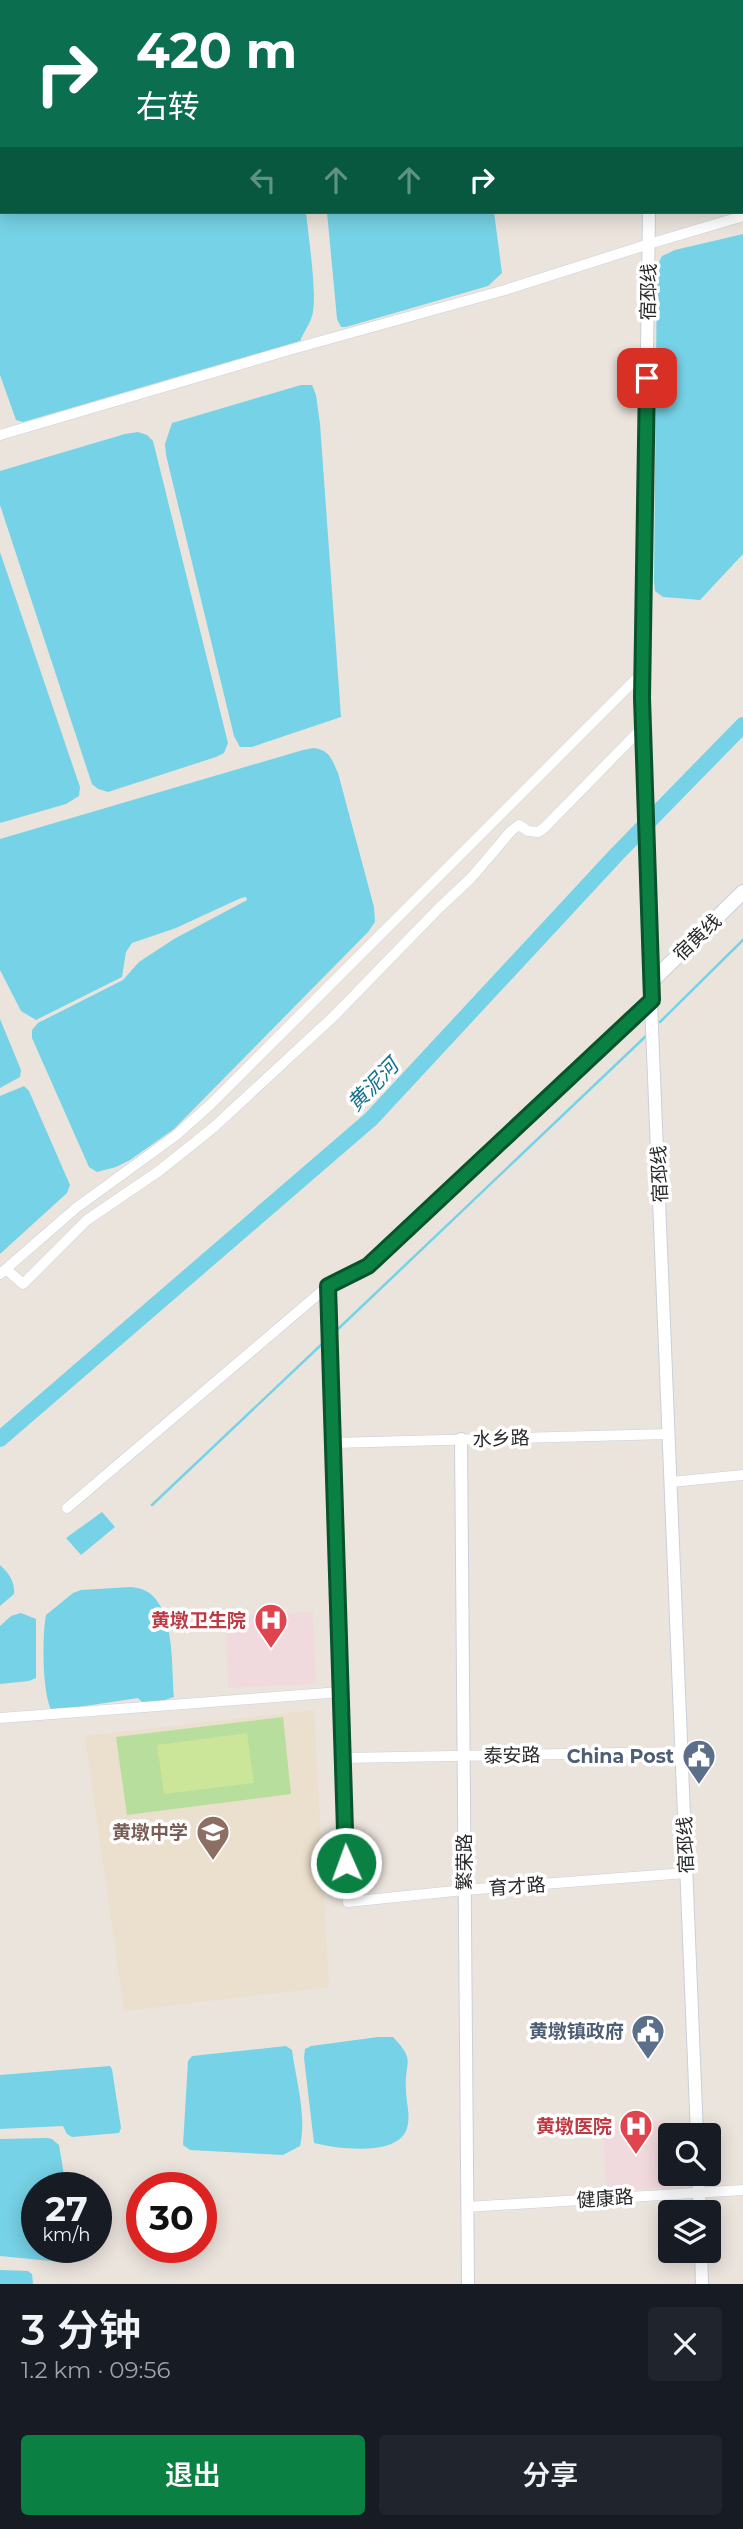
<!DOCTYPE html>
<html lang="zh">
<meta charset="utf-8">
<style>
body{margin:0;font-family:Montserrat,"Noto Sans SC",sans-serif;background:#20242c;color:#f1f3f6;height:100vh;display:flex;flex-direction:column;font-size:26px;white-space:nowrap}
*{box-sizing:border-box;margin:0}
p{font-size:23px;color:#9ea1a6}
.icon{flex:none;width:38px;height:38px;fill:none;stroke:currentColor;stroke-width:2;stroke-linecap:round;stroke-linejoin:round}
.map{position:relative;height:2284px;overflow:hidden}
.panel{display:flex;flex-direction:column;background:#171b24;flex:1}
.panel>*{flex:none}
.guide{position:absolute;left:0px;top:0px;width:744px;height:214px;box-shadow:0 4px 18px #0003;background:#0b6e4f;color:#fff;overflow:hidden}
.buttons{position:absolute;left:658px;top:2123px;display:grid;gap:14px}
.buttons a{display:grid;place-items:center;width:63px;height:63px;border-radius:7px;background:#171b24;box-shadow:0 4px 18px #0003;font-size:35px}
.speed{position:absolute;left:21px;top:2172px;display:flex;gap:14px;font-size:35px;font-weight:700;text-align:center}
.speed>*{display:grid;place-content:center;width:91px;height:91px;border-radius:50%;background:#171b24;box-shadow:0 4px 18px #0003;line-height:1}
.speed small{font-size:18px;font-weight:400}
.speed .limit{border:10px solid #d22;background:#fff;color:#111}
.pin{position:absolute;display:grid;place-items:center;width:60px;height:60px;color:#fff;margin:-30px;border-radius:14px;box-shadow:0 4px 10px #0006}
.me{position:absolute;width:77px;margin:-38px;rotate:358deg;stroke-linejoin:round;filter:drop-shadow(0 0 5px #0008)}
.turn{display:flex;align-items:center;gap:24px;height:147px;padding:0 21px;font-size:32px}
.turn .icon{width:91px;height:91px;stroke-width:2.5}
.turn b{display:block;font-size:49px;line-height:60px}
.lanes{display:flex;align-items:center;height:66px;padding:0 21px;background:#0003;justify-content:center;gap:35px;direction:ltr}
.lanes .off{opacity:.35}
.round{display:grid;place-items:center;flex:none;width:74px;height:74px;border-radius:7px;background:#20242c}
.overview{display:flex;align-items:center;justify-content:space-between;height:119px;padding:0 21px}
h1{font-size:42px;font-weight:600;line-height:52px}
.cta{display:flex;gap:14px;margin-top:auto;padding:14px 21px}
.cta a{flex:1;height:80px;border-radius:7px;background:#0b8043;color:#fff;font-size:28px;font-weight:600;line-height:80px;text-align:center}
.cta a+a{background:#20242c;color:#f1f3f6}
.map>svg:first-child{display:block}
</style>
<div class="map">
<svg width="743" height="2284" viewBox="0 0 743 2284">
<rect width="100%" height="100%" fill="#ebe4dd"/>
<path fill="#ebdfcd" d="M314 1710 329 1987 124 2011 85 1736Z"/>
<g fill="#f1dadd">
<path d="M313 1612 316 1684 228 1688 225 1615Z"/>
<path d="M665 2120 669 2188 606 2191 603 2123Z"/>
</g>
<path fill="#b8de9d" d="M283 1717 291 1794 127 1815 116 1737Z"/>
<path fill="#cbe599" d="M247 1733 254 1783 164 1794 157 1745Z"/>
<g fill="#76d2e6">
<path d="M0 176H2V212H306C308 233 318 299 312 316 310 323 303 334 300 341L23 422 16 420 0 375Z"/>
<path d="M327 212H494L502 273 488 286 346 327H341L337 319Z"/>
<path d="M743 234V554L700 600 663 597 655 591 654 581 657 266 662 256 675 250Z"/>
<path d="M301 385H312L316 395 320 424 341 717 252 747H240L234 736 166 455 165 444 172 423Z"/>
<path d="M138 432 147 435 153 441 228 743 224 753 216 757 108 792 98 789 92 784 0 505V471L125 434Z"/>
<path d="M0 552 80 787 79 796 66 804 0 823Z"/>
<path d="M314 748C330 750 332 760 338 773L374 907 375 922 368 932 174 1129 130 1160 116 1167 97 1172 89 1167 32 1038V1030L38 1023 123 980 139 962 174 939 247 900 246 897 241 898 176 928 132 943 126 952 122 977 36 1020 21 1011 0 970V839L303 750Z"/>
<path d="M0 1019 21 1070 20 1077 0 1088Z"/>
<path d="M24 1086 29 1091 70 1185 67 1193 0 1254V1096Z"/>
<path d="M102 1512 115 1527 81 1555 66 1538Z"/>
<path d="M0 1565C9 1573 15 1582 14 1594L0 1606Z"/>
<path d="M131 1587C177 1589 171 1664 174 1697L156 1703 144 1704 138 1698 52 1711C42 1695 42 1634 46 1615L73 1593 81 1590Z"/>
<path d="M21 1613 36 1619V1678L29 1681 0 1684V1626L11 1616Z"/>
<path d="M378 2037H393C417 2062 404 2061 406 2090 406 2102 411 2116 407 2128 399 2157 338 2149 314 2143L304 2058 305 2049 311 2046Z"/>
<path d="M286 2046 292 2050C296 2080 307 2116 300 2146L283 2155 190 2150 183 2145 188 2061 192 2056Z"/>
<path d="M110 2066 112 2069 121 2128 119 2133 72 2137 67 2134 63 2126 0 2129V2075Z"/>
<path d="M0 2139 47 2138 52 2139 59 2145 66 2187 37 2188V2247H75L76 2259 71 2263 0 2256Z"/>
<path d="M0 2270 28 2271 32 2274 33 2284H0Z"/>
</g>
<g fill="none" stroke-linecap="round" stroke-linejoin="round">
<g stroke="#76d2e6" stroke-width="2.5">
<path d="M660 1022 743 940"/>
<path d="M337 1330 646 1036"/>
<path d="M152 1505 322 1344"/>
</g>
<path stroke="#76d2e6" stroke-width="16" d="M0 1439 371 1119 617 854 743 725"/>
<defs>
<g id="minor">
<path d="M304 0V2"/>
<path d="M0 145H2"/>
<path d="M0 435 289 350 505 290 649 244 743 216"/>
<path d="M6 1269 23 1284 87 1220 159 1171 214 1127 335 1015 439 908 471 878 511 831 519 825 528 831 538 832 544 828 643 727"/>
<path d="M0 1274 76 1208 175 1136 211 1104 642 673"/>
<path d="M328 1286 348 1902 464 1890 686 1873"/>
<path d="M333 1443 669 1434"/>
<path d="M671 1482 743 1475"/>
<path d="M67 1508 328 1286 368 1266 652 1000"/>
<path d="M0 1718 341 1692"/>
<path d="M342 1758 681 1752"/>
<path d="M467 2207 743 2190"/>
</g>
<g id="tertiary">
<path d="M649 0V2"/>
<path d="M649 212 642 698 647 905 697 2135"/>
<path d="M461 1439 468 2284"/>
<path d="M698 2174 700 2212"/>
<path d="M701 2250 702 2284"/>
</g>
<path id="secondary" d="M651 982 743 892"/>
</defs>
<use href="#minor" stroke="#cbcfdb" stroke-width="11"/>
<use href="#tertiary" stroke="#cbcfdb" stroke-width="14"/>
<use href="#secondary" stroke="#cbcfdb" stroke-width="16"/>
<use href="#minor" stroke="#fff" stroke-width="10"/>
<use href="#tertiary" stroke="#fff" stroke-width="12"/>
<use href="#secondary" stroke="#fff" stroke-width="14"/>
</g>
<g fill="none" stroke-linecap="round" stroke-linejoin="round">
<defs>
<path id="route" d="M346 1863 328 1286 368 1266 652 1000 642 698 647 378"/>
</defs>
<use href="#route" stroke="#07532c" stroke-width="18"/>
<use href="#route" stroke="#0b8043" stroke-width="12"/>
</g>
<defs>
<symbol id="hospital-pin" viewBox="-11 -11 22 30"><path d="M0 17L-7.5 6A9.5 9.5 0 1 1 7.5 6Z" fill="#e0444e" stroke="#fff"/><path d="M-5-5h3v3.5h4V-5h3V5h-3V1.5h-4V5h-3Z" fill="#fff"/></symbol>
<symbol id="civic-pin" viewBox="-11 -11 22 30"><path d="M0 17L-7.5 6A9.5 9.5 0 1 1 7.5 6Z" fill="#5c6f8a" stroke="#fff"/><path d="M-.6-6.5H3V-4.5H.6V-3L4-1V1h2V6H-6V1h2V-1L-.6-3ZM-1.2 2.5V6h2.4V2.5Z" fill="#fff"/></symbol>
<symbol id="school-pin" viewBox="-11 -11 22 30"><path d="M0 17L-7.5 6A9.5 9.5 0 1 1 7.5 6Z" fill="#8d6e63" stroke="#fff"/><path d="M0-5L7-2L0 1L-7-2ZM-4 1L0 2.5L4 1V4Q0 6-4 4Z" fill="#fff"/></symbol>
</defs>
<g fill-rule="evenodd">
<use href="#hospital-pin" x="252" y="1601" width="38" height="52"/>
<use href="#civic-pin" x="680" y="1737" width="38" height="52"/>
<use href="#school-pin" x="194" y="1813" width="38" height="52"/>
<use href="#civic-pin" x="629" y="2012" width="38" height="52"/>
<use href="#hospital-pin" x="617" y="2107" width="38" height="52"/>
</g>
<g text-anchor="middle" stroke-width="7" stroke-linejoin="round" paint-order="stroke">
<g font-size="19" fill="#2a2a2a" stroke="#fff">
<text transform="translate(648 292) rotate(-89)" y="7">宿邳线</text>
<text transform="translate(697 937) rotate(-44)" y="7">宿黄线</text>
<text transform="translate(659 1174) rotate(-92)" y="7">宿邳线</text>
<text transform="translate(501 1438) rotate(-2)" y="7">水乡路</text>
<text transform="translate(512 1755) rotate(-1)" y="7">泰安路</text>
<text transform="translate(685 1845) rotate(-92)" y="7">宿邳线</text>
<text transform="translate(464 1862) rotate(-90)" y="7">繁荣路</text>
<text transform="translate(517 1886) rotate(-4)" y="7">育才路</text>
<text transform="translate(605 2198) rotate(-4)" y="7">健康路</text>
</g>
<g font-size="19" font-weight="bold" fill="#be3a42" stroke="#fff" text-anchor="end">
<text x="246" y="1627">黄墩卫生院</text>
<text x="612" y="2133">黄墩医院</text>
</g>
<g font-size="19" font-weight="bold" fill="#4e5e75" stroke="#fff" text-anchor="end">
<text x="674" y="1763">China Post</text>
<text x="624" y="2038">黄墩镇政府</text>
</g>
<g font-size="19" font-weight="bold" fill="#785e54" stroke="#fff" text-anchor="end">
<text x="188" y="1839">黄墩中学</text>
</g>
<g font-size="21" font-style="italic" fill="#167191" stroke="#fff">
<text transform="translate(373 1085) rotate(-46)" y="7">黄泥河</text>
</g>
</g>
</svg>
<div class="buttons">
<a><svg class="icon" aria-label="search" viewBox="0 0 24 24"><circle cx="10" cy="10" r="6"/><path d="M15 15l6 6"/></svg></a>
<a><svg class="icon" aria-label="layers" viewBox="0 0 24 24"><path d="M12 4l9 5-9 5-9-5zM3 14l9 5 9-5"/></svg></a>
</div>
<div class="speed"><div>27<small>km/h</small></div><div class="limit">30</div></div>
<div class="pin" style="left:647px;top:378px;background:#d93025"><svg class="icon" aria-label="arrive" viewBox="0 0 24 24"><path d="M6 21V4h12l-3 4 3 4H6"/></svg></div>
<svg class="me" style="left:346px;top:1863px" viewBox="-20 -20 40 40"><circle r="17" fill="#0b8043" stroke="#fff" stroke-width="3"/><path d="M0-11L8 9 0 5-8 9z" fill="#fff"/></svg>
<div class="guide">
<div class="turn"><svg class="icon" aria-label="right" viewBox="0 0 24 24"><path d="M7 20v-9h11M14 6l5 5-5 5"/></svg><div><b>420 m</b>右转</div></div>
<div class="lanes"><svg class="icon off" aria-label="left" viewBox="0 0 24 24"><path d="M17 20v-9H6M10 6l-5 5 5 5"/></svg><svg class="icon off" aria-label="ahead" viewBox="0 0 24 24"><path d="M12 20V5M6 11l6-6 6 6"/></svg><svg class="icon off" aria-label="ahead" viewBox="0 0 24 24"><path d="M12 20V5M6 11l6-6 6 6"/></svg><svg class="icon" aria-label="right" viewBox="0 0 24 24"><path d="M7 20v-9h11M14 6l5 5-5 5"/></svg></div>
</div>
</div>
<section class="panel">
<div class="overview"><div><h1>3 分钟</h1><p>1.2 km · 09:56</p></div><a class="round"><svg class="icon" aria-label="close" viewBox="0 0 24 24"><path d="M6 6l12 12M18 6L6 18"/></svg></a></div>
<div class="cta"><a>退出</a><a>分享</a></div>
</section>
